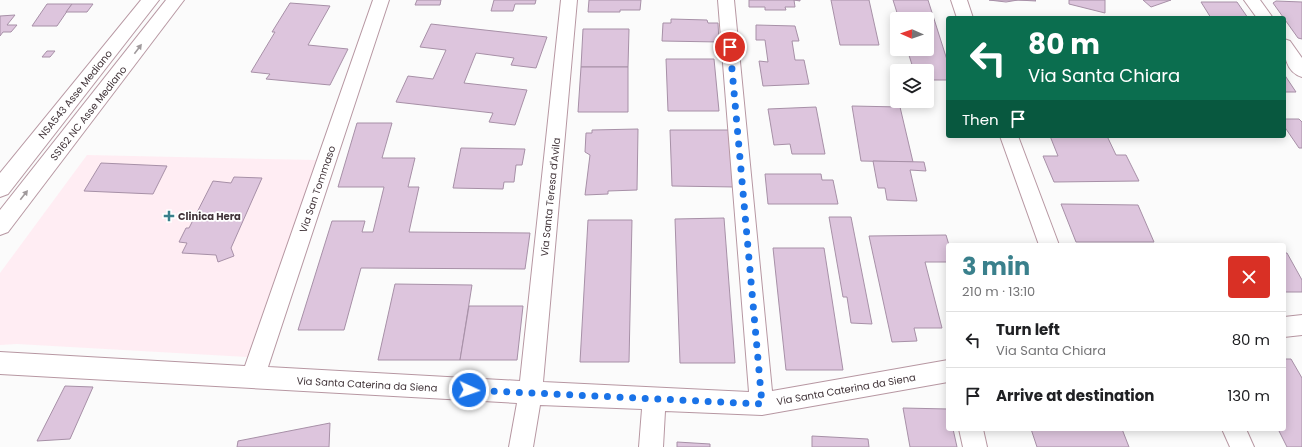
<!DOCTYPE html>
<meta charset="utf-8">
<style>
body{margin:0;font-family:Poppins,sans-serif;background:#f6f6f6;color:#202124;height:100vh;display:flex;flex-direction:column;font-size:15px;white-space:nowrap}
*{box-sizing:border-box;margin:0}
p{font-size:13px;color:#757577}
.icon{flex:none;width:22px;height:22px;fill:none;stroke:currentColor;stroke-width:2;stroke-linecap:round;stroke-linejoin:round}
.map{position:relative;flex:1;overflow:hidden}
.side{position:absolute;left:946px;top:243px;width:340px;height:188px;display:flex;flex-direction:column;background:#fff;border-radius:4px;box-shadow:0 2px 10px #0003}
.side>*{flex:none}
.top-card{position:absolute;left:946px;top:16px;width:340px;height:122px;border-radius:4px;box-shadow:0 2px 10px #0003;background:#0b6e4f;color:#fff;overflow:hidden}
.needle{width:26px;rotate:272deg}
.fabs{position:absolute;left:890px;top:12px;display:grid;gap:8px}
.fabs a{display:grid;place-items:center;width:44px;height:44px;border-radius:4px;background:#fff;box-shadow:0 2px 10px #0003;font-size:20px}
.pin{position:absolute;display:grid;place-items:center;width:34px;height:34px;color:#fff;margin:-17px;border:2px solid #fff;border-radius:50%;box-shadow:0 1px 4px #0007}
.me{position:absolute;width:44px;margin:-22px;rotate:93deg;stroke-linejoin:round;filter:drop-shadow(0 0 3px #0008)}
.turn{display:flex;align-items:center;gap:14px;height:84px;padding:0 16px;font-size:18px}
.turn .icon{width:52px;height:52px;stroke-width:2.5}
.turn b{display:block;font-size:28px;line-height:34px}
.then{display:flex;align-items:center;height:38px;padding:0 16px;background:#0003;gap:8px;font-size:15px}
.round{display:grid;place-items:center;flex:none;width:42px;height:42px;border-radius:4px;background:#f6f6f6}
.summary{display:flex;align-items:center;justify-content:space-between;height:68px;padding:0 16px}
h1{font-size:24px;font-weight:700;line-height:30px;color:#3a808c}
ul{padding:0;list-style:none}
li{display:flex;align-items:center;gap:12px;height:56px;padding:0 16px;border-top:1px solid #e0e0e0}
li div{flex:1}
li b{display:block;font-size:15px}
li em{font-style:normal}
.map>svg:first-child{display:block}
</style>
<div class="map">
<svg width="1302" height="447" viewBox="0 0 1302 447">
<rect width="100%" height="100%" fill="#fbfbfb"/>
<path fill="#ffedf3" d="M87 155 317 160 247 357 17 344 0 345V273Z"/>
<g fill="#ddc5dd" stroke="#a790a7">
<path d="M417 0H441L440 5H415Z"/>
<path d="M494 0H536L535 4H515L513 11H491Z"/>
<path d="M589 0H641L640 10H620V12H588Z"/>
<path d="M749 0H800V1L794 0 795 7H785L786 10H765V7H749Z"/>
<path d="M831 0H869L879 45H840Z"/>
<path d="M893 0H928L948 63V80H927V71H914L907 49H927V19H899Z"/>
<path d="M989 0H1035L1036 1 1018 0 1006 2Z"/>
<path d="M1069 0H1105V13L1069 4Z"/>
<path d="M1143 0H1171L1151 7Z"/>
<path d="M1276 1 1302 2V39L1298 38 1273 3Z"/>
<path d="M1201 2H1237L1248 18H1211Z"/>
<path d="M290 3 330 6 308 45 348 49 330 85 266 79 270 74 251 72 275 32H272Z"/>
<path d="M47 4H72L57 26H32Z"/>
<path d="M72 4H93L87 12H66Z"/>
<path d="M15 15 7 25H17L11 32H3L0 36V16Z"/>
<path d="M671 19 707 20 708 23H718L719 42 662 41 663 23H671Z"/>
<path d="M431 24 547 37 536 68 511 65 514 58 476 53 464 83 527 90 515 125 489 122 493 113 396 102 408 76 433 79 446 50 420 47Z"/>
<path d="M756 25 795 26 799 41H792L795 60H804L809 84 763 86 759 61 768 62 765 40H756Z"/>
<path d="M583 29H629L628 67H581Z"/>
<path d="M47 51H55L50 57H42Z"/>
<path d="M666 59H714L719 111H668Z"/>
<path d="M581 67H628V112H578Z"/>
<path d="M1284 74 1296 92H1284Z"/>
<path d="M852 106 900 107 913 162 861 161Z"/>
<path d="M816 107 825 154H792L790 144 774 145 768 109Z"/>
<path d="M1284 119H1299L1302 122V148H1299L1284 126Z"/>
<path d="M357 123H392L382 158H415L408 187H419L409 232 530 233 525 269 361 268 344 330H298L332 221H365L362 232H373L384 187H338Z"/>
<path d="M638 129 637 190 608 191V194L585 195 590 155 585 152 586 133H592V130Z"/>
<path d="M670 130H731L736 187 672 186Z"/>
<path d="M1050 136H1107L1116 155H1126L1139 181 1054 182 1043 156H1058Z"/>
<path d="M461 148 525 149 522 165H516L514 182H504L503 189 453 188Z"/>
<path d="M873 161 924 162 926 171 910 170 917 201 887 200 885 188H878Z"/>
<path d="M101 163 167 166 153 194 84 191Z"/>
<path d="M765 174H821L822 180H833L838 204H768Z"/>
<path d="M234 177 262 178 231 248 234 256 218 262 216 255 182 253 187 243 179 242 186 228H189L213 181 231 183Z"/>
<path d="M1061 204 1138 205 1154 242H1076Z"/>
<path d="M829 217H851L872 324 851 323 847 297H843Z"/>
<path d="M724 218 735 363H680L675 219Z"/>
<path d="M588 220H632L629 362H580Z"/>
<path d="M946 235 949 245 948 262H925L942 328H914L917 341 892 342 869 236Z"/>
<path d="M773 248H824L843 370H786Z"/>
<path d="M1284 253H1287L1302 280V292H1284Z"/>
<path d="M395 284 472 285 460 360H378Z"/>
<path d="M469 306H523L517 360H460Z"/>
<path d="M1284 359H1291L1302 378V447H1287L1278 429H1284Z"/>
<path d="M65 386 93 387 70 439 37 441Z"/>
<path d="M903 408 948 409V429H953L957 447H910Z"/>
<path d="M330 423 329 447H237L238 441Z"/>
<path d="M1031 429H1122L1129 447H1037Z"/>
<path d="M812 436 868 439 869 447H812Z"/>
<path d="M677 442 710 444V447H677Z"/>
</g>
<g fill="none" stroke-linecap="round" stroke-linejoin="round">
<defs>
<g id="minor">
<path d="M373 0H389L268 367 520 381 561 0H577L543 382 749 392 718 0H734L772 391 948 360V382L762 415 665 411 663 447H639L642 409 540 405 533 447H509L517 403 0 374V352L245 366Z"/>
<path d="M951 0H967L973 18H957Z"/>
<path d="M1244 0H1260L1273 18H1257Z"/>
<path d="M1284 39 1290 41 1302 58V77C1285 72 1284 54 1284 39Z"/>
<path d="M1000 136H1018L1059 245H1039Z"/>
<path d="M1302 315V335L1284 337V317Z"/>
<path d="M959 429H983L987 447H963Z"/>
<path d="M1222 429H1246L1254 447H1230Z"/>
</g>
<g id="trunk">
<path d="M141 0H159L8 194 0 197V173Z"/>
<path d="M166 0H184L8 232 0 235V210Z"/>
</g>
</defs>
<use href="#minor" stroke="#b797a2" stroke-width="2"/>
<use href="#trunk" stroke="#b797a2" stroke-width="2"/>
<use href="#minor" fill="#fff" fill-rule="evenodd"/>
<use href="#trunk" fill="#fff" fill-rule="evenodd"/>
</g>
<defs><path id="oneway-solid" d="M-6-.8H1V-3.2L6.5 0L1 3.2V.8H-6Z"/></defs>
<g fill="#a09a9c">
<use href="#oneway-solid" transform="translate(138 49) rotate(-53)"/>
<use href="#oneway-solid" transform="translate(24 195) rotate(-52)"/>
</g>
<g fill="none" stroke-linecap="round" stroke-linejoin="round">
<path stroke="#1a73e8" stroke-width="7" stroke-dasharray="0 12.6" d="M469 390 762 404 730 47"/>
</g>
<path fill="#3a808c" stroke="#fff" stroke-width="1.5" d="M167 210h4v4h4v4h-4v4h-4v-4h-4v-4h4z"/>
<g text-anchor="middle" stroke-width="3.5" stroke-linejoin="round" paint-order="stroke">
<g font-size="10" fill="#42353a" stroke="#fff">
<text transform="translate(75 94) rotate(-51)" y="4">NSA543 Asse Mediano</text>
<text transform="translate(88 113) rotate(-52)" y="4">SS162 NC Asse Mediano</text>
<text transform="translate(317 189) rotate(-71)" y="4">Via San Tommaso</text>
<text transform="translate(550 197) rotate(-84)" y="4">Via Santa Teresa d'Avila</text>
<text transform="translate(367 384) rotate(3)" y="4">Via Santa Caterina da Siena</text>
<text transform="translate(846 389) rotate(-10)" y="4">Via Santa Caterina da Siena</text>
</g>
<g font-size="10" font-weight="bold" fill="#42353a" stroke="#fff" text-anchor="start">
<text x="178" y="220">Clinica Hera</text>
</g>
</g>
</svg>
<div class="fabs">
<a><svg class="needle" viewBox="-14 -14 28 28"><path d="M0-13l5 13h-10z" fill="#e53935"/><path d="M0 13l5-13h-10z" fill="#757577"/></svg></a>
<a><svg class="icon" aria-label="layers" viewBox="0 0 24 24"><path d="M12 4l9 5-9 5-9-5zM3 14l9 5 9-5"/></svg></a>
</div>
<div class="pin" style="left:730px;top:47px;background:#d93025"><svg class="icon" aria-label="arrive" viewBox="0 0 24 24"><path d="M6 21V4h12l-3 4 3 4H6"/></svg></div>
<svg class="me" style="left:469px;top:390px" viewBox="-20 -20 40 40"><circle r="17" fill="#1a73e8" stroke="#fff" stroke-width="3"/><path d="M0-11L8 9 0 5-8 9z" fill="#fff"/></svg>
<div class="top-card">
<div class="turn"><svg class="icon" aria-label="left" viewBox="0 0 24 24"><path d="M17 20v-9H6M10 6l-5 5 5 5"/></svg><div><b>80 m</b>Via Santa Chiara</div></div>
<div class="then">Then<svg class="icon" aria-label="arrive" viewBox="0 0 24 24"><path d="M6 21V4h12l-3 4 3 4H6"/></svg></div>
</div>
<section class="side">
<div class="summary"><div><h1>3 min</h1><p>210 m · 13:10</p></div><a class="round" style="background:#d93025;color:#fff"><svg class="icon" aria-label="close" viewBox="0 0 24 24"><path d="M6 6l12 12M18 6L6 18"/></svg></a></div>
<ul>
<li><svg class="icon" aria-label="left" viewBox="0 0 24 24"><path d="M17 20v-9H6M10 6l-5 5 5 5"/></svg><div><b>Turn left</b><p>Via Santa Chiara</p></div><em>80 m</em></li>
<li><svg class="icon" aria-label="arrive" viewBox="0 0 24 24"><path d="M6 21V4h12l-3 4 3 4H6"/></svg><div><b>Arrive at destination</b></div><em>130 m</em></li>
</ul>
</section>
</div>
